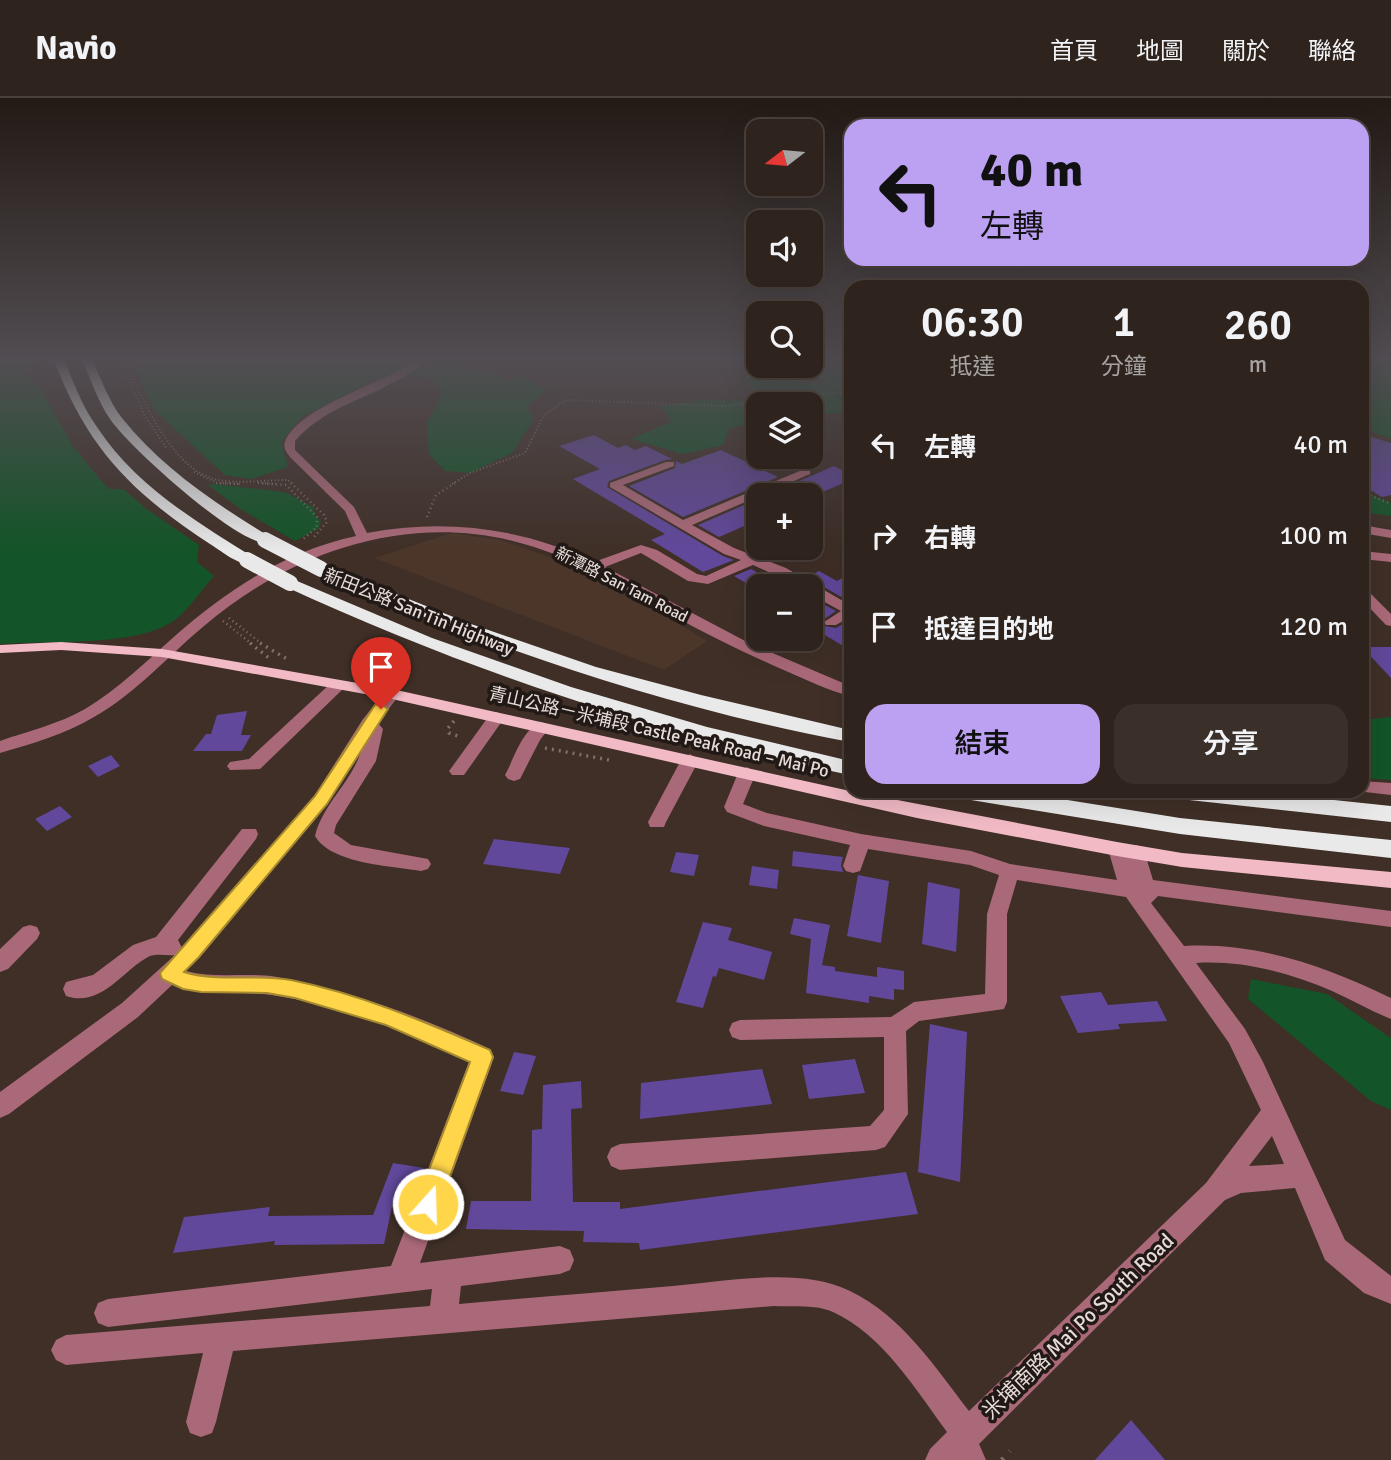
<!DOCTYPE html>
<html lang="zh-TW">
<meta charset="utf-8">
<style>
body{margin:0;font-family:Signika,"Noto Sans TC",sans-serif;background:#3b2f2a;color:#f1f3f6;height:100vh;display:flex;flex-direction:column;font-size:26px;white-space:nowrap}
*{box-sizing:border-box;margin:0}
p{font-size:23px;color:#a7a4a4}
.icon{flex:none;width:38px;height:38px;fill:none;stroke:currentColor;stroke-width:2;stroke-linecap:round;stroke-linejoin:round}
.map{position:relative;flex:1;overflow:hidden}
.sheet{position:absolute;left:844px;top:182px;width:525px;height:518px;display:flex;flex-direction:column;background:#2f231d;border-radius:21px;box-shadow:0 7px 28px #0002,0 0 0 2px #4a403b}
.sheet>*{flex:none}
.banner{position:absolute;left:844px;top:21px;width:525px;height:147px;border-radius:21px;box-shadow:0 7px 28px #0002,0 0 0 2px #4a403b;background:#bca0f2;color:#111;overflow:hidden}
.needle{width:46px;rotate:254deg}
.buttons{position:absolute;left:746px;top:21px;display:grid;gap:14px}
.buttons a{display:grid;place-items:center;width:77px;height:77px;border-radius:14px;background:#2f231d;box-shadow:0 7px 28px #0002,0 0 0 2px #4a403b;font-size:35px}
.pin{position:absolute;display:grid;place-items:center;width:60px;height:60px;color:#fff;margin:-72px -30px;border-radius:50% 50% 50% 0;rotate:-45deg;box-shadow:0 0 7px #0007}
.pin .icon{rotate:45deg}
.me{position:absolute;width:77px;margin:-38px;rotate:20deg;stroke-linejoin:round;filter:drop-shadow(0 0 5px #0008)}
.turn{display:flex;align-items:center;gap:24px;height:147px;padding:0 21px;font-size:32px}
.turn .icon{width:91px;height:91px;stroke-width:2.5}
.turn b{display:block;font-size:49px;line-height:60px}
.eta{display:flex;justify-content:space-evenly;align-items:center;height:119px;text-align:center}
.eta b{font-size:42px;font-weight:600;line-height:49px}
.cta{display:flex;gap:14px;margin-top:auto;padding:14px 21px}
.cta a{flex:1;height:80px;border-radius:21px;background:#bca0f2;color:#111;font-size:28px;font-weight:600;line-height:80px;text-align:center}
.cta a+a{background:#3b2f2a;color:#f1f3f6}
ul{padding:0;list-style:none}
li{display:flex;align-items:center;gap:21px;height:91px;padding:0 21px}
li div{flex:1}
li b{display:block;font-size:26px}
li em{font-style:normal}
header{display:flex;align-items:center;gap:42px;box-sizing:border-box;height:98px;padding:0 35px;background:#2f231d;border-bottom:2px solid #4a403b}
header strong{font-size:33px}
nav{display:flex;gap:38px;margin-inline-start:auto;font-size:24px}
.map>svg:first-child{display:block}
</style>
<header>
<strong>Navio</strong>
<nav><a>首頁</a><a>地圖</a><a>關於</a><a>聯絡</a></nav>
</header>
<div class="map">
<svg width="1391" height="1362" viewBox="0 0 1391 1362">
<rect width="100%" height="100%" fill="#3f2f27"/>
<path fill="#4c362a" d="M452 435 500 442 564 464 624 493 707 543 664 572 374 460Z"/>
<g fill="#135428">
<path d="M0 262H35L27 277 41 291 72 347 104 386 110 391H123L148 412 199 447 197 464 214 478C202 491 189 511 175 522 135 550 48 542 0 546Z"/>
<path d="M131 262H422L430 266 475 267 473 271 501 276 506 282 524 278 546 292 528 308 533 322 512 355 470 375 445 373 429 356 427 325 443 294 431 280 393 275 373 283 301 319 281 344 288 369 251 381 225 377 153 311Z"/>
<path d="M810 262H850V314L821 316 810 323V306H758V324L729 330 723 347 683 356 631 341 671 324 661 308 699 302 757 303 754 293 744 281 755 273 796 279 805 286 821 284 813 273C797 276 782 275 768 268H810Z"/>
<path d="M1362 262H1391V340L1362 331Z"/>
<path d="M214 386 285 394 313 409 316 419 321 423 319 430 295 443 242 412 208 387Z"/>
<path d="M1362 393 1391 405V418L1362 414Z"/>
<path d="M1391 619V682L1362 680V622Z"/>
<path d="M1251 881 1327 896 1391 940V1012L1371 1003 1248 901Z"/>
</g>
<g fill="#61489b">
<path d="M1362 336 1391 345V397L1382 399 1362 387Z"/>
<path d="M594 337 618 350 626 347 635 352 646 348 672 361 665 362 609 383 607 389 723 458 734 462 703 474 651 442 665 436 573 381 600 371 559 348Z"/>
<path d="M721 352 778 379 683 419 629 388 675 370 676 363 682 366Z"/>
<path d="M834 368 850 376V382L816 397H767Z"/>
<path d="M758 401V422L719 439 698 427Z"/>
<path d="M751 471 781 488H751L734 478Z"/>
<path d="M819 473 837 483 850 476V504L810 481V478Z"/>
<path d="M810 499 836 513 823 522 824 528 836 530 850 522V552L810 528Z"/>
<path d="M1362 549H1391V580Z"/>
<path d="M247 613 241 637H251L242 653H193L206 636H211L217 617Z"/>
<path d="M111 657 120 668 98 679 88 668Z"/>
<path d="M60 708 72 719 47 733 35 721Z"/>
<path d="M494 741 552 748 570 750 560 776 483 766Z"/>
<path d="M793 753 843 759 841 767 843 774 792 768Z"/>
<path d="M676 754 699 757 694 778 670 774Z"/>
<path d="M752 768 779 772 777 791 749 787Z"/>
<path d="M858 777 889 783 881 845 847 838Z"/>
<path d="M928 784 960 791 956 854 922 846Z"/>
<path d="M794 820 830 827 822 867 835 869V873L877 879V869L904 873V892L894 891V902L869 898V905L806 895 811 841 790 836Z"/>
<path d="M703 824 732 830 728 842 772 854 764 882 719 870 716 879 713 878 703 910 676 904Z"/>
<path d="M1101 894 1108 907 1157 903 1167 923 1118 926 1120 931 1078 935 1060 898Z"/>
<path d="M930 926 967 934 960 1084 918 1074Z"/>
<path d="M514 954 536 958 523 997 500 993Z"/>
<path d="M855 961 865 995 809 1001 802 967Z"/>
<path d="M762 971 772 1006 640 1021 641 985Z"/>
<path d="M581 983 582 1010 571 1011 573 1104H620V1111L906 1074 918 1116 640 1152 639 1145 583 1144 584 1133 466 1131 471 1103H531L532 1032 542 1031 543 987Z"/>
<path d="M393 1065 424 1070 411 1107 393 1104 384 1146 274 1147 275 1143 173 1155 184 1119 270 1109 268 1118 373 1117Z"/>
<path d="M1131 1322 1165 1362H1095Z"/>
</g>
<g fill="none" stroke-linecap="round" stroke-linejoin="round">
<g stroke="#7f716a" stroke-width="2" stroke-dasharray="1 2.5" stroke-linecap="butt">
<path d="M120 262 145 318 167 351"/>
<path d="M125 262C142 300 172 373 218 382 239 386 266 382 288 382L293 386"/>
<path d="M194 374 217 385 240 386"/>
<path d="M258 385 278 386"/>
<path d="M452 386 470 375 525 355 544 317 566 302 725 308 786 299 850 294"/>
</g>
<g stroke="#7f716a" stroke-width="2.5" stroke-dasharray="1 3.5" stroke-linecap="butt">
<path d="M216 385 240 386"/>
<path d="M258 385 286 387 317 419V429L302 442"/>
<path d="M291 385 324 417 327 424 314 439"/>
<path d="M1362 394 1391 406"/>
<path d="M427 419 436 397 455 385"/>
<path d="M229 520 262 546"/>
<path d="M223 523 252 546"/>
</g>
<g stroke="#7f716a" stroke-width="3.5" stroke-dasharray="2 5" stroke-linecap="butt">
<path d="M250 545 269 560"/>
<path d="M260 545 287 561"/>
<path d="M454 623 448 630 449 635 461 639"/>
<path d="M545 650 609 662 611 659"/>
</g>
<path stroke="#7f716a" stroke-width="5" stroke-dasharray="2.5 9" stroke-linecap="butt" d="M1002 1362 1010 1353"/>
<g fill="#aa6978" fill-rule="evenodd">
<path d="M417 262H426C388 298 330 302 295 343V352L299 356 354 409 367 435C445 420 523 430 594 464L641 447 657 452 697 476 706 478 741 462 724 456 610 389V385L666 364H674V368L623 387 683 422 802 372H810V376L692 427 734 450 786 470 850 507V519L836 527H826L824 524 841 513 810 496V488H799L753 467 708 486 688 483 641 455 605 469 749 545 850 588V598C829 593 807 582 786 573 749 557 712 539 677 520 627 493 579 461 524 446 410 413 292 453 204 528 168 558 135 596 94 619 66 636 31 646 0 655V643C28 633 59 626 85 611 118 591 147 563 176 537 229 491 286 453 356 438L345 413 291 360C286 354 282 349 286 341 305 306 383 286 417 262Z"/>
<path d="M1362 427 1391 432V440L1362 435Z"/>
<path d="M1362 453 1391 456V464L1362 461Z"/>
<path d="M1362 491 1367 492 1391 516V528L1386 527 1362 502Z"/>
<path d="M337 583 343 585 345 588 343 591 260 671 230 672 227 668 230 664 249 661 331 585Z"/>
<path d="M392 591 400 596 378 625 383 631 376 663 336 727 334 735 351 747 428 761 431 766 428 771 421 773C392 768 331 766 315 738 323 705 353 683 362 650L327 707 186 873C216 881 247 874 277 879 351 893 422 919 490 951L494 959 420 1165 560 1148 570 1152 574 1162 570 1172 560 1176 461 1188 459 1206C526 1200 593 1195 661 1189 718 1185 798 1167 850 1193 902 1218 935 1269 969 1313L1206 1085 1261 1012 1229 945 1126 799 1017 782 1007 816V904L1004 911 919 923 906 933 908 1016 885 1049 876 1052 620 1072 611 1068 607 1059 611 1050 620 1046 870 1028 884 1012V939L740 942 732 939 729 932 732 925 740 922 891 919 914 904 985 896 987 816 999 777 970 767 868 751 860 773 853 775 846 773 843 768 850 747 764 728 727 714 724 709 738 675 747 669 756 675 743 706 767 715 861 736 971 753 1010 766 1117 782 1108 751 1110 746H1124L1127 753 1129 749 1136 747 1143 749 1153 782 1391 813V829L1158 798 1151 805 1184 848C1257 844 1325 868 1391 900V921C1371 913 1352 902 1332 893 1290 875 1243 862 1196 865L1245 931 1263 964 1345 1142 1391 1178V1206L1364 1195 1325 1162 1295 1090 1241 1095 1225 1102 979 1346 986 1362H925L930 1351 947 1334C916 1292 883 1237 833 1214 816 1206 792 1209 774 1208L233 1253 216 1324 212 1335 201 1339 190 1335 186 1324 203 1255 66 1267 56 1262 51 1252 56 1242 66 1237 430 1208 432 1191 108 1229 98 1225 94 1215 98 1205 108 1201 391 1168 469 964C407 933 340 907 272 897 238 892 205 900 172 887L138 919 9 1016 0 1020V994L122 905 175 857C166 858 156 855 148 859 122 873 101 910 66 898L63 891 66 884 93 877 133 847 156 839 242 731H256L258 736 256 741 178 842 182 850 315 697 363 621 386 593ZM1272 1038 1284 1066 1249 1068Z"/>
<path d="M497 614 505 619 464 677H452L449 673 452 669 491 615Z"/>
<path d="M542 624 550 629 540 642 520 681 514 683 508 681 505 677C514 661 523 629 542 624Z"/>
<path d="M690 656 699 662 666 724 664 729H650L648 724 681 662Z"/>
<path d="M1362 683 1391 685V697L1356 693H1362Z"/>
<path d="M30 827 37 829 40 835 37 841 8 871 0 874V851L23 829Z"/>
</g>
<path fill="#f1bac5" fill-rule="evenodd" d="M61 544 162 551 392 591 850 693 1117 744 1182 755 1391 774V790L1182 769 1117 758 917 720 392 601 162 559 61 552 0 555V547Z"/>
<g fill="#e9e9e9" fill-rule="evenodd">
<path d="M54 262H64C74 285 82 308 97 329 135 387 195 423 253 459L255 462 253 465C239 469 222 453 210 446 132 395 87 350 54 262Z"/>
<path d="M82 262H92C101 280 109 304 122 320 162 370 216 406 270 439L273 442 270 445C242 452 127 347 110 321 98 304 91 281 82 262Z"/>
<path d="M321 466 471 526 596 569 701 597 850 632V644C666 610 488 548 315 474L313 471 315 468Z"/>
<path d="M290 480 432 540 571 589 707 629 850 663V677C809 669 767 657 726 647 574 607 427 554 284 488L282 485 284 482Z"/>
<path d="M954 693H1012L1180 720 1391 742V760L1180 736 965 701 957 698Z"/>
<path d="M1169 693H1250L1391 708V724L1180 701 1172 698Z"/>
</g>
<g stroke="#e9e9e9" stroke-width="16">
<path d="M265 442 321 471"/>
<path d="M247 462 290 485"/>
</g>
</g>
<linearGradient id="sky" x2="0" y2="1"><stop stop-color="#231a15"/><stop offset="0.58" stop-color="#524d52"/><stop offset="1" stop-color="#524d52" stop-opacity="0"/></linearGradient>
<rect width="1391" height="452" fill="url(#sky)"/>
<path fill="#ffd54a" stroke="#a68a30" stroke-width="2" d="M381 606 388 611 327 706 199 859 184 874C215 884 257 876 291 882 361 896 425 924 490 952L493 959 440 1106 437 1114 428 1118 420 1114 416 1106 470 964 386 927 295 900 267 895 201 894 183 891 162 881 160 875 315 698 375 607Z"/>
<g text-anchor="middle" stroke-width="7" stroke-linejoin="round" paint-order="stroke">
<g font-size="16" fill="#e6dbd6" stroke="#201915">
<text transform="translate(622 486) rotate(27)" y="6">新潭路 San Tam Road</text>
</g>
<g font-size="18" fill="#e6dbd6" stroke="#201915">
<text transform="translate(419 514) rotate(22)" y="6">新田公路 San Tin Highway</text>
<text transform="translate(659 634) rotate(13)" y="6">青山公路－米埔段 Castle Peak Road – Mai Po</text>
</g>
<g font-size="21" fill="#e6dbd6" stroke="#201915">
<text transform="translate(1078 1228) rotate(-44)" y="7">米埔南路 Mai Po South Road</text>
</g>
</g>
</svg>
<div class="buttons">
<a><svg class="needle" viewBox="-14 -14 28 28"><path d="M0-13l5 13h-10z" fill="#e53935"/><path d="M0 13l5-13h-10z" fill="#a7a4a4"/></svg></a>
<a><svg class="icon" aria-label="sound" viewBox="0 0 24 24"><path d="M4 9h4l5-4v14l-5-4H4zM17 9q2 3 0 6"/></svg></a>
<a><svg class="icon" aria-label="search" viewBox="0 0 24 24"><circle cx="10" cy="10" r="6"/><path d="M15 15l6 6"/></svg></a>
<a><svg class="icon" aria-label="layers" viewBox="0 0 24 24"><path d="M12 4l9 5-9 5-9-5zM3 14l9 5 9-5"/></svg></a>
<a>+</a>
<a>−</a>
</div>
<div class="pin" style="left:381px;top:611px;background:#d93025"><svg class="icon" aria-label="arrive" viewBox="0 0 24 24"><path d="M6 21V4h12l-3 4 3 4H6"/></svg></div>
<svg class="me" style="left:428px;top:1106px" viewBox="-20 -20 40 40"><circle r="17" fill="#ffd54a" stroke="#fff" stroke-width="3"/><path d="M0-11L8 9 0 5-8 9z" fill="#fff"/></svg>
<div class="banner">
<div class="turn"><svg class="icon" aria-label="left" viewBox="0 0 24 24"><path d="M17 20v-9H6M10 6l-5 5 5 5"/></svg><div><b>40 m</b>左轉</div></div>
</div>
<section class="sheet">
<div class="eta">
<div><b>06:30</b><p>抵達</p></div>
<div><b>1</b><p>分鐘</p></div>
<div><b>260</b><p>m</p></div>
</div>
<ul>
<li><svg class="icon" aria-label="left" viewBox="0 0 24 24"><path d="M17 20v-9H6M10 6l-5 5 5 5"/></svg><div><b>左轉</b></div><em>40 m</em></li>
<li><svg class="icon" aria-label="right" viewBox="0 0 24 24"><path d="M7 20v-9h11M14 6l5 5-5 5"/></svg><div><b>右轉</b></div><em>100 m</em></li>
<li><svg class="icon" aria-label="arrive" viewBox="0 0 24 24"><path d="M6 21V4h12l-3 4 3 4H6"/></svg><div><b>抵達目的地</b></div><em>120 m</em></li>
</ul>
<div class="cta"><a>結束</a><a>分享</a></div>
</section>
</div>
